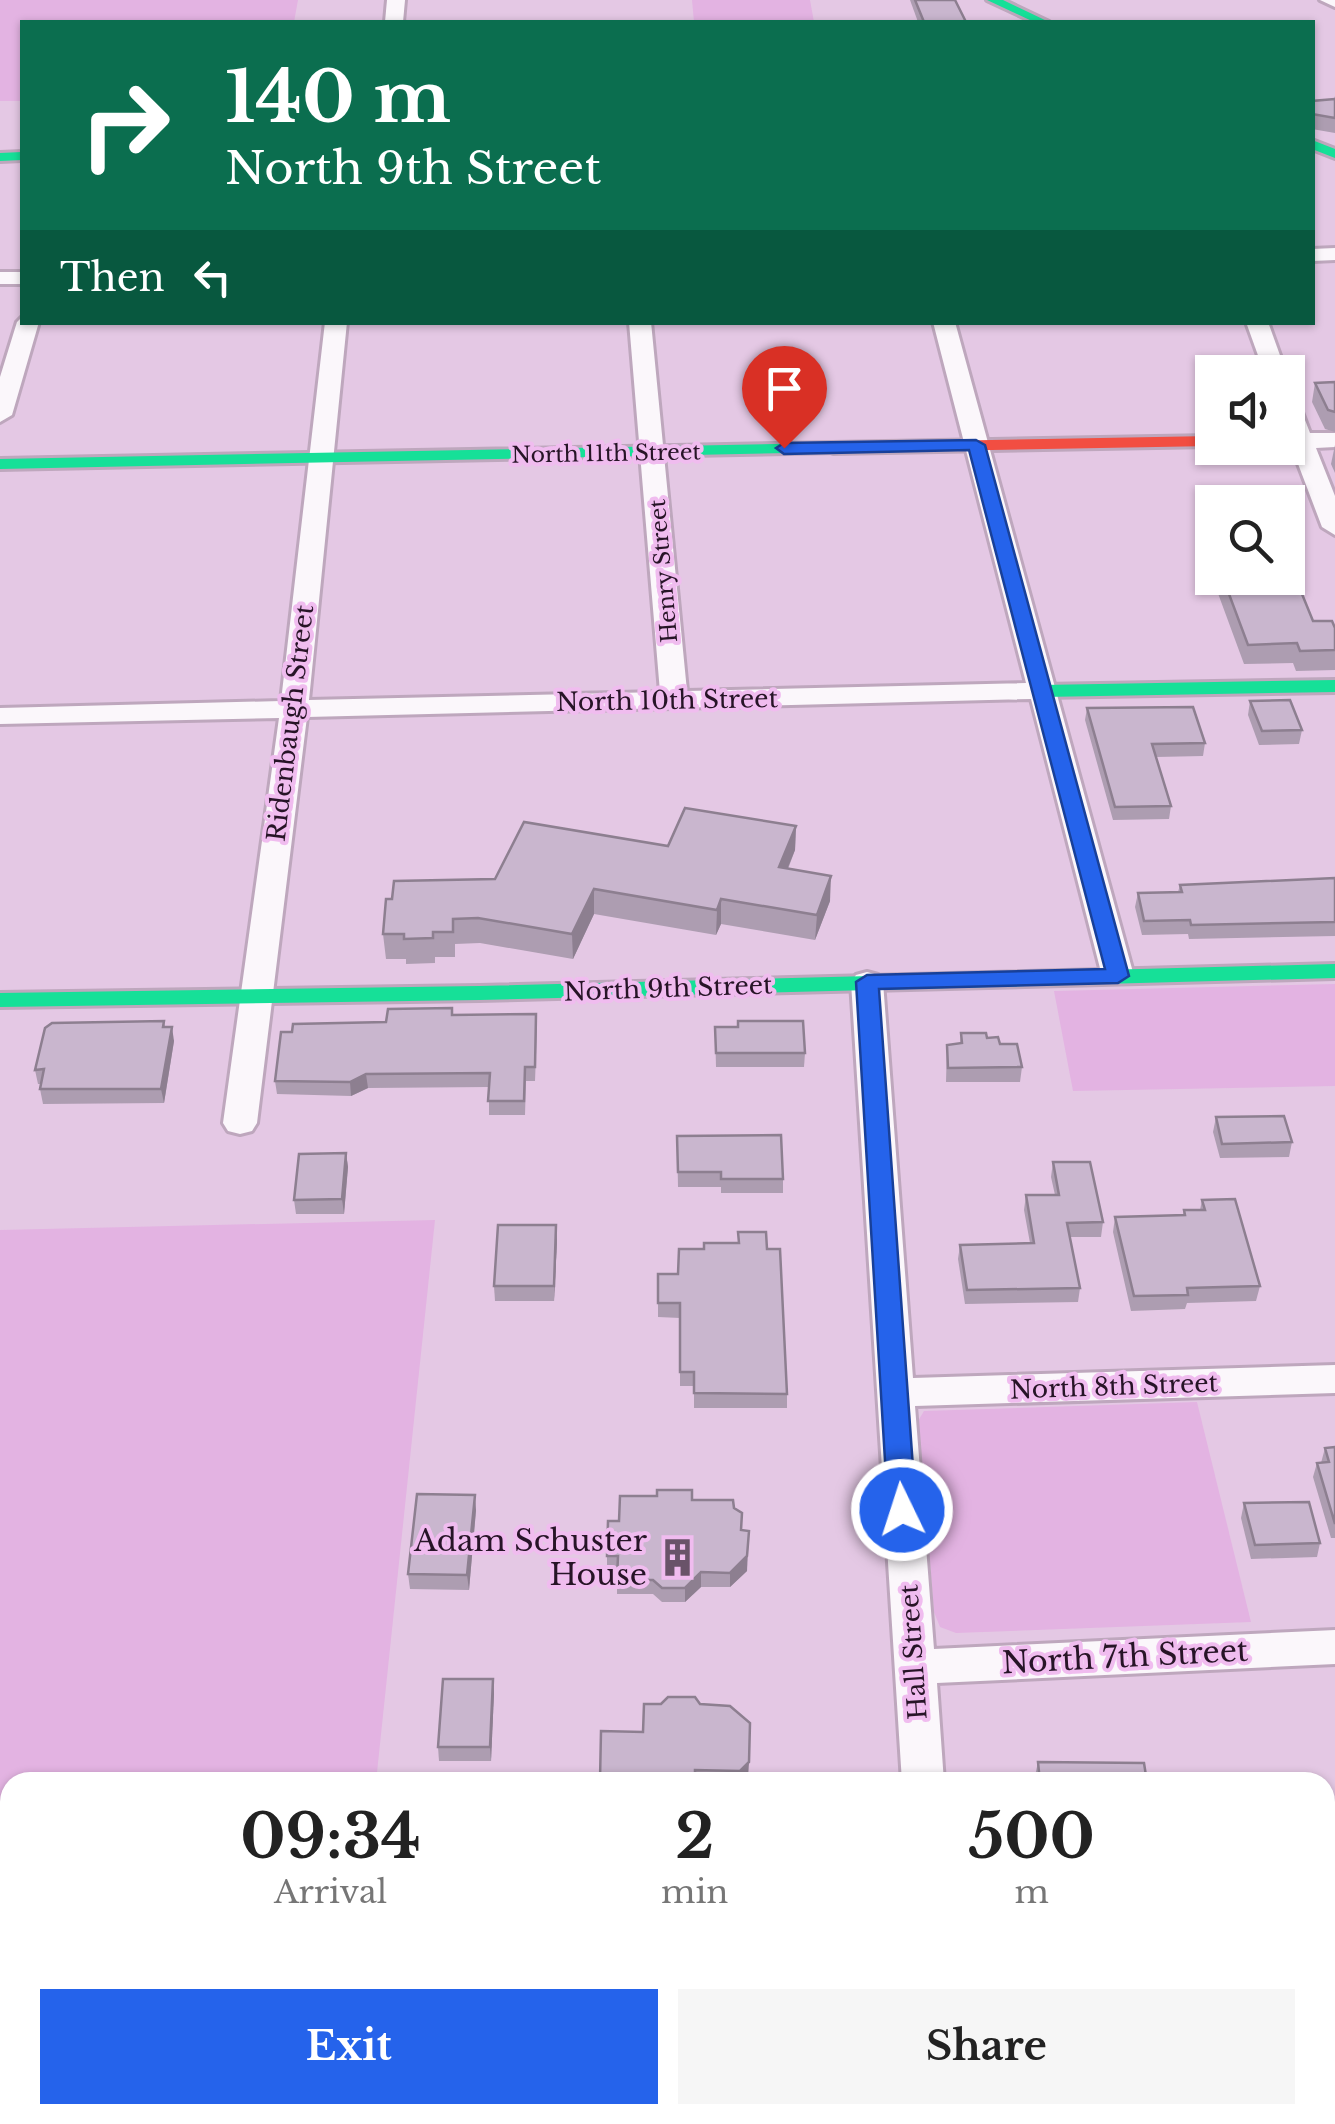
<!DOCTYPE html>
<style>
body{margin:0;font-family:"Libre Baskerville",serif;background:#f6f6f6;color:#222;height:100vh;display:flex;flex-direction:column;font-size:38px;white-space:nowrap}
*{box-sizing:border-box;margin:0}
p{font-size:32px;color:#767676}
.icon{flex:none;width:55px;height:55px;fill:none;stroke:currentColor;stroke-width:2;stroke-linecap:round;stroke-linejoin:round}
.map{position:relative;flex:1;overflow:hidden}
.panel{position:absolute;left:0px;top:1772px;width:1335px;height:352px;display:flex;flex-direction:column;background:#fff;border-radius:30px 30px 0 0;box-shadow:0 2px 8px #0004}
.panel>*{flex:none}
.guide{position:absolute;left:20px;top:20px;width:1295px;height:305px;border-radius:0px;box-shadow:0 2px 8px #0004;background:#0b6e4f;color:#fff;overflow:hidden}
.fabs{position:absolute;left:1195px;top:355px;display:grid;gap:20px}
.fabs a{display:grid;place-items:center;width:110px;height:110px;border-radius:0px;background:#fff;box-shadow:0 2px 8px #0004;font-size:50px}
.pin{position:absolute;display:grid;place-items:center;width:85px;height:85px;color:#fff;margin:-102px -42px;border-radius:50% 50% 50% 0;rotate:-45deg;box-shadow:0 0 10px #0007}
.pin .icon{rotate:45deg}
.me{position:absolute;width:110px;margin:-55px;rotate:356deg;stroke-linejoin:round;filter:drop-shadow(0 0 8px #0008)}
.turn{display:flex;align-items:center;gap:35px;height:210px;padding:0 40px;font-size:45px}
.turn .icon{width:130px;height:130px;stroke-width:2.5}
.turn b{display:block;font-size:70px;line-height:85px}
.then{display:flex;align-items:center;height:95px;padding:0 40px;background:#0003;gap:20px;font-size:38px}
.eta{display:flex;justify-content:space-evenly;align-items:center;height:170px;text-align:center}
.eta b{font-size:60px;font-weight:700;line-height:70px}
.button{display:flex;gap:20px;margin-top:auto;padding:20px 40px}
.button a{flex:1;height:115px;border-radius:0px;background:#2563eb;color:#fff;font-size:40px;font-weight:700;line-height:115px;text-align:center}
.button a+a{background:#f6f6f6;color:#222}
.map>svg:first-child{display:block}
</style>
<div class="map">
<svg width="1335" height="2124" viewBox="0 0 1335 2124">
<rect width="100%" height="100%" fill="#e4c8e4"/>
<g fill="#e3b3e2">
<path d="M0 0H298L294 22H22V101H0Z"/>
<path d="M692 0H810L814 22H694Z"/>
<path d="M1335 984V1086L1073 1091 1054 991Z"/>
<path d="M435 1220 376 1782H10V2070H0V1230Z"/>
<path d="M1197 1402 1251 1622 956 1633 940 1627 934 1612 918 1421 924 1411Z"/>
</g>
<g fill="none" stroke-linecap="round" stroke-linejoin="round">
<defs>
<g id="street">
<path d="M387 0H405L403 22H385Z"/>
<path d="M1320 0H1335V7Z"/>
<path d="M1335 248V260L1312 261V249Z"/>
<rect x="0" y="272" width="22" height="12"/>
<path d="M22 317V322H39L12 415 0 422V377L17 322Z"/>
<path d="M325 322H347L309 700 660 692 629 322H651L687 691 1026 683 933 322H955L1134 976 1129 983H1107L1102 976 1031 699 307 717 257 1123 252 1131 240 1134 228 1131 223 1123 279 718 0 724V708L281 701Z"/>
<path d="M1246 322H1268L1286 372H1264Z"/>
<path d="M1288 400 1300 407 1310 433H1335V447L1316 448 1335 496V535L1322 527 1292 448H1285Z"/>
<path d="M867 972 878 975 883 982 913 1378 1335 1365V1393L915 1406 934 1649 1335 1630V1664L937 1683 944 1782H902L851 982 856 975Z"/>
<path d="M925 2115H973L974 2124H926Z"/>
</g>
<g id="fast">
<path d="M987 0H1003L1049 22H1034Z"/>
<path d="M1312 140 1335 149V158L1312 149Z"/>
<path d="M22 152V160L0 161V153Z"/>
<path d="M833 443 841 448 839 452 0 469V459Z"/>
<path d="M1335 680V692L1042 697 1033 691 1042 685Z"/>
<path d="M1335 964V978L479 1000 0 1007V993L479 986Z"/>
</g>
<path id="jam" d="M1212 436V446L833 453 825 448 833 443Z"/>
</defs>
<use href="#street" stroke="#bea7bd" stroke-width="6"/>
<use href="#fast" stroke="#bea7bd" stroke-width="6"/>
<use href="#jam" stroke="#bea7bd" stroke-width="6"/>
<use href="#street" fill="#fbf7fb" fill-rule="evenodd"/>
<use href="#fast" fill="#16e098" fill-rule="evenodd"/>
<use href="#jam" fill="#f24e42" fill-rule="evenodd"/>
</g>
<g fill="#ad9db1">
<path d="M910 0H955L966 22H918Z"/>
<path d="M1335 96V133L1312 129V101L1334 99Z"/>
<path d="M1335 382V432L1325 429 1312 402 1315 383Z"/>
<path d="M1335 445V473L1331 464Z"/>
<path d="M1218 578H1288L1313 621 1335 628V670L1296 671 1293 663 1244 664 1216 588Z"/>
<path d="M1250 701 1302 730 1299 744 1259 745 1248 715Z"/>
<path d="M1087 708 1205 743 1203 756 1156 757 1171 806 1169 819 1113 820 1085 720Z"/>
<path d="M796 826 795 850 788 869 830 901 815 940 721 924 716 935 594 914 573 959 480 943 455 944V957H435V963L406 964V959H386L383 934 392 899 668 846Z"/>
<path d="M1335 878V936L1189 939 1188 934 1142 935 1135 907 1138 893 1178 892 1180 885Z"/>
<path d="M452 1008 453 1015 537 1028 535 1081H526L525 1115H489V1087L368 1088 351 1096 277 1094 275 1081 292 1032 386 1022Z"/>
<path d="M164 1021 165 1027 174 1041 164 1103 43 1104 40 1089 41 1084H38L35 1070Z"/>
<path d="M715 1027H738L805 1053 804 1067H716Z"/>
<path d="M961 1033 987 1038 1000 1044 1022 1067 1020 1082H946L947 1045 960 1044Z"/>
<path d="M1216 1117 1292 1142 1289 1157 1220 1158 1213 1132Z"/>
<path d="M677 1136 783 1179V1193H721V1187H678Z"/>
<path d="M346 1153 348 1167 344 1214H296L294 1200Z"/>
<path d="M1053 1162 1103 1222 1101 1237H1070L1080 1288 1078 1302 965 1304 958 1259 960 1245 1030 1243 1024 1210 1026 1195H1055L1051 1177Z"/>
<path d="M1202 1200 1260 1286 1256 1301 1187 1303 1185 1309 1131 1311 1113 1232 1115 1217 1183 1215 1184 1210H1200Z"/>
<path d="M557 1240 554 1301H495L494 1286Z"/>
<path d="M767 1249 787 1394V1408H694V1386H680V1318L658 1317V1274H678Z"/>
<path d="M1335 1447V1538H1331L1313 1477 1317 1463H1321L1325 1448Z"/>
<path d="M692 1500 734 1508 741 1531 747 1571 730 1587H701L685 1602H662L653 1594H617V1571H607V1556L619 1521Z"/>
<path d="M1244 1503 1320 1543 1317 1557 1251 1559 1241 1518Z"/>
<path d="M476 1510 469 1590 410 1589 408 1574Z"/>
<path d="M493 1679 494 1693 491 1761H439L438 1747Z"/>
<path d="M700 1704 750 1723 748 1776 741 1782H600L601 1731 643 1732Z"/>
<path d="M1038 1762 1147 1782H1036L1035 1776Z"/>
</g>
<g fill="#8d7f90">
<path d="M796 826 795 850 778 892 779 867Z"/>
<path d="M831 876 830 901 815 940 817 915Z"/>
<path d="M594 889V914L573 959 572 934Z"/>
<path d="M721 899V924L716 935 717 910Z"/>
<path d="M172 1027 174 1041 164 1103 161 1089Z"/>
<path d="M366 1074 368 1088 351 1096 350 1082Z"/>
<path d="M346 1153 348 1167 344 1214 342 1199Z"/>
<path d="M556 1225 557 1240 554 1301V1286Z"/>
<path d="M475 1495 476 1510 469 1590 467 1575Z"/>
<path d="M749 1531 747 1571 730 1587V1573Z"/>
<path d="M701 1572V1587L685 1602V1588Z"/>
<path d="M493 1679 494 1693 491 1761 490 1747Z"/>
<path d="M749 1762 748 1776 741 1782H739L740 1771Z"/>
</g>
<g fill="#c9b6ce" stroke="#8d7f90" stroke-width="2.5">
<path d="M915 0H955L966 22H924Z"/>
<path d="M1335 99V118L1312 114V101Z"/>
<path d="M1335 382V412L1328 410 1315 383Z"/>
<path d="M1288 567H1291L1313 621H1332L1335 628V650L1300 651 1297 643 1248 645 1223 578H1288Z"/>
<path d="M1290 700 1302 730 1262 731 1250 701Z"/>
<path d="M1193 707 1205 743 1152 744 1171 806 1115 807 1087 708Z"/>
<path d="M685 808 796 826 779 867 831 876 817 915 721 899 717 910 594 889 572 934 478 918 453 919V932H433V938L404 939V934H383L386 899H392L394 881 495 879 524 822 668 846Z"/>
<path d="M1335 878V922L1191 925 1190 920 1144 921 1138 893 1182 892 1180 885Z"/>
<path d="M452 1008V1015L536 1014 535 1067H525L524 1101H488L490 1073 366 1074 350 1082 275 1081 281 1032H292L293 1024 386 1022 388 1009Z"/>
<path d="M164 1021 163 1027H172L161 1089H40L44 1069 35 1070 45 1028 52 1023Z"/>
<path d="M738 1021H803L805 1053H716L715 1027H738Z"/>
<path d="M961 1033H986L987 1038 998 1037 1000 1044H1017L1022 1067 948 1068 947 1045 962 1043Z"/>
<path d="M1284 1116 1292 1142 1222 1144 1216 1117Z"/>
<path d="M781 1135 783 1179H721V1172H678L677 1136Z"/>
<path d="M346 1153 342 1199 294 1200 299 1154Z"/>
<path d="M1053 1162H1090L1103 1222 1067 1223 1080 1288 967 1290 960 1245 1034 1243 1026 1195H1059Z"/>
<path d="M1235 1199 1260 1286 1187 1288 1188 1295 1134 1296 1115 1217 1185 1215 1184 1210H1205L1202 1200Z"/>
<path d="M498 1225H556L554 1286H494Z"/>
<path d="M738 1232H766L767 1249H780L787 1394 694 1393V1372H680V1303H658V1274H678L679 1249H704V1243H739Z"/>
<path d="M1335 1447V1524L1317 1463 1329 1462 1325 1448Z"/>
<path d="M657 1490H692V1500H733L734 1508 742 1513 741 1530 749 1531 747 1556 730 1573 701 1572 685 1588H662L653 1580H617L618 1556H607L608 1521H619L620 1496H657Z"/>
<path d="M417 1494 475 1495 467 1575 408 1574Z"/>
<path d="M1309 1502 1320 1543 1255 1545 1244 1503Z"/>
<path d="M443 1679H493L490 1747H438Z"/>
<path d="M668 1697H695L700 1704 730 1706 750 1723 749 1762 740 1771 695 1770V1781L600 1780 601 1731 643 1732 644 1704H661Z"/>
<path d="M1038 1762 1144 1763 1147 1782H1040Z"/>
</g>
<path fill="#2563eb" stroke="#184099" stroke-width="2.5" d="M976 440 985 445 1129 976 1118 983 879 989 916 1510 912 1517 902 1521 892 1517 888 1510 856 982 867 975 1105 969 969 450 784 454 776 448 784 443Z"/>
<defs>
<symbol id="building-bare" viewBox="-9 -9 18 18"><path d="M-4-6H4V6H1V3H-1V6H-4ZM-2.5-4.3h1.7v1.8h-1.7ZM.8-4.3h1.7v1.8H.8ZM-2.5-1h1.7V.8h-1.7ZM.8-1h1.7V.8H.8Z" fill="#695369" stroke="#f0bcef" stroke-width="2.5" paint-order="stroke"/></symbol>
</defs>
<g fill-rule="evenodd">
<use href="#building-bare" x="650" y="1530" width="55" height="55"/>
</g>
<g text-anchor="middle" stroke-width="8" stroke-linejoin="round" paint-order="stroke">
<g font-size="22" fill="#271427" stroke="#f0bcef">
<text transform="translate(606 453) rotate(-1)" y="8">North 11th Street</text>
<text transform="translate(663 571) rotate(-95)" y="8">Henry Street</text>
</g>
<g font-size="25" fill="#271427" stroke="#f0bcef">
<text transform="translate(667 700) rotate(-1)" y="9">North 10th Street</text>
<text transform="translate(290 723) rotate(-83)" y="9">Ridenbaugh Street</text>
<text transform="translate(668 988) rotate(-2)" y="9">North 9th Street</text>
<text transform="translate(1114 1386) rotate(-2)" y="9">North 8th Street</text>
<text transform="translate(913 1652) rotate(-94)" y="9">Hall Street</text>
</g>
<g font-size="30" fill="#271427" stroke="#f0bcef" text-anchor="end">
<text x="647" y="1551">Adam Schuster<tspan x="647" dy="34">House</tspan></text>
</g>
<g font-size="30" fill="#271427" stroke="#f0bcef">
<text transform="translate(1125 1657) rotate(-3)" y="10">North 7th Street</text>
</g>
</g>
</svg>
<div class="fabs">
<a><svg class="icon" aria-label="sound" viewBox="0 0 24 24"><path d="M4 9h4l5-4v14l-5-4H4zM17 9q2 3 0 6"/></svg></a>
<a><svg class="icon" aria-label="search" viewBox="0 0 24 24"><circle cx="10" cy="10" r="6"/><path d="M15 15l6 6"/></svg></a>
</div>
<div class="pin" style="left:784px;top:448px;background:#d93025"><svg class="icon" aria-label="arrive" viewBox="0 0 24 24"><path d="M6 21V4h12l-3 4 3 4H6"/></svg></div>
<svg class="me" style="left:902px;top:1510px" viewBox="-20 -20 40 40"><circle r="17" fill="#2563eb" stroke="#fff" stroke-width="3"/><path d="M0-11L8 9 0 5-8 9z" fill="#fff"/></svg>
<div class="guide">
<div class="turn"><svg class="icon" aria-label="right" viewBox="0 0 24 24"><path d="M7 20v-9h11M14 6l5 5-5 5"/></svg><div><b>140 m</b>North 9th Street</div></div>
<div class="then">Then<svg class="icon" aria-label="left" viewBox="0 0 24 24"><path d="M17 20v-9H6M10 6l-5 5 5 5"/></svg></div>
</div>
<section class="panel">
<div class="eta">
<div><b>09:34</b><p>Arrival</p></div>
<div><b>2</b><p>min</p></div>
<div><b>500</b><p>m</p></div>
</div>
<div class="button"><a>Exit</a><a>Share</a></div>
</section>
</div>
